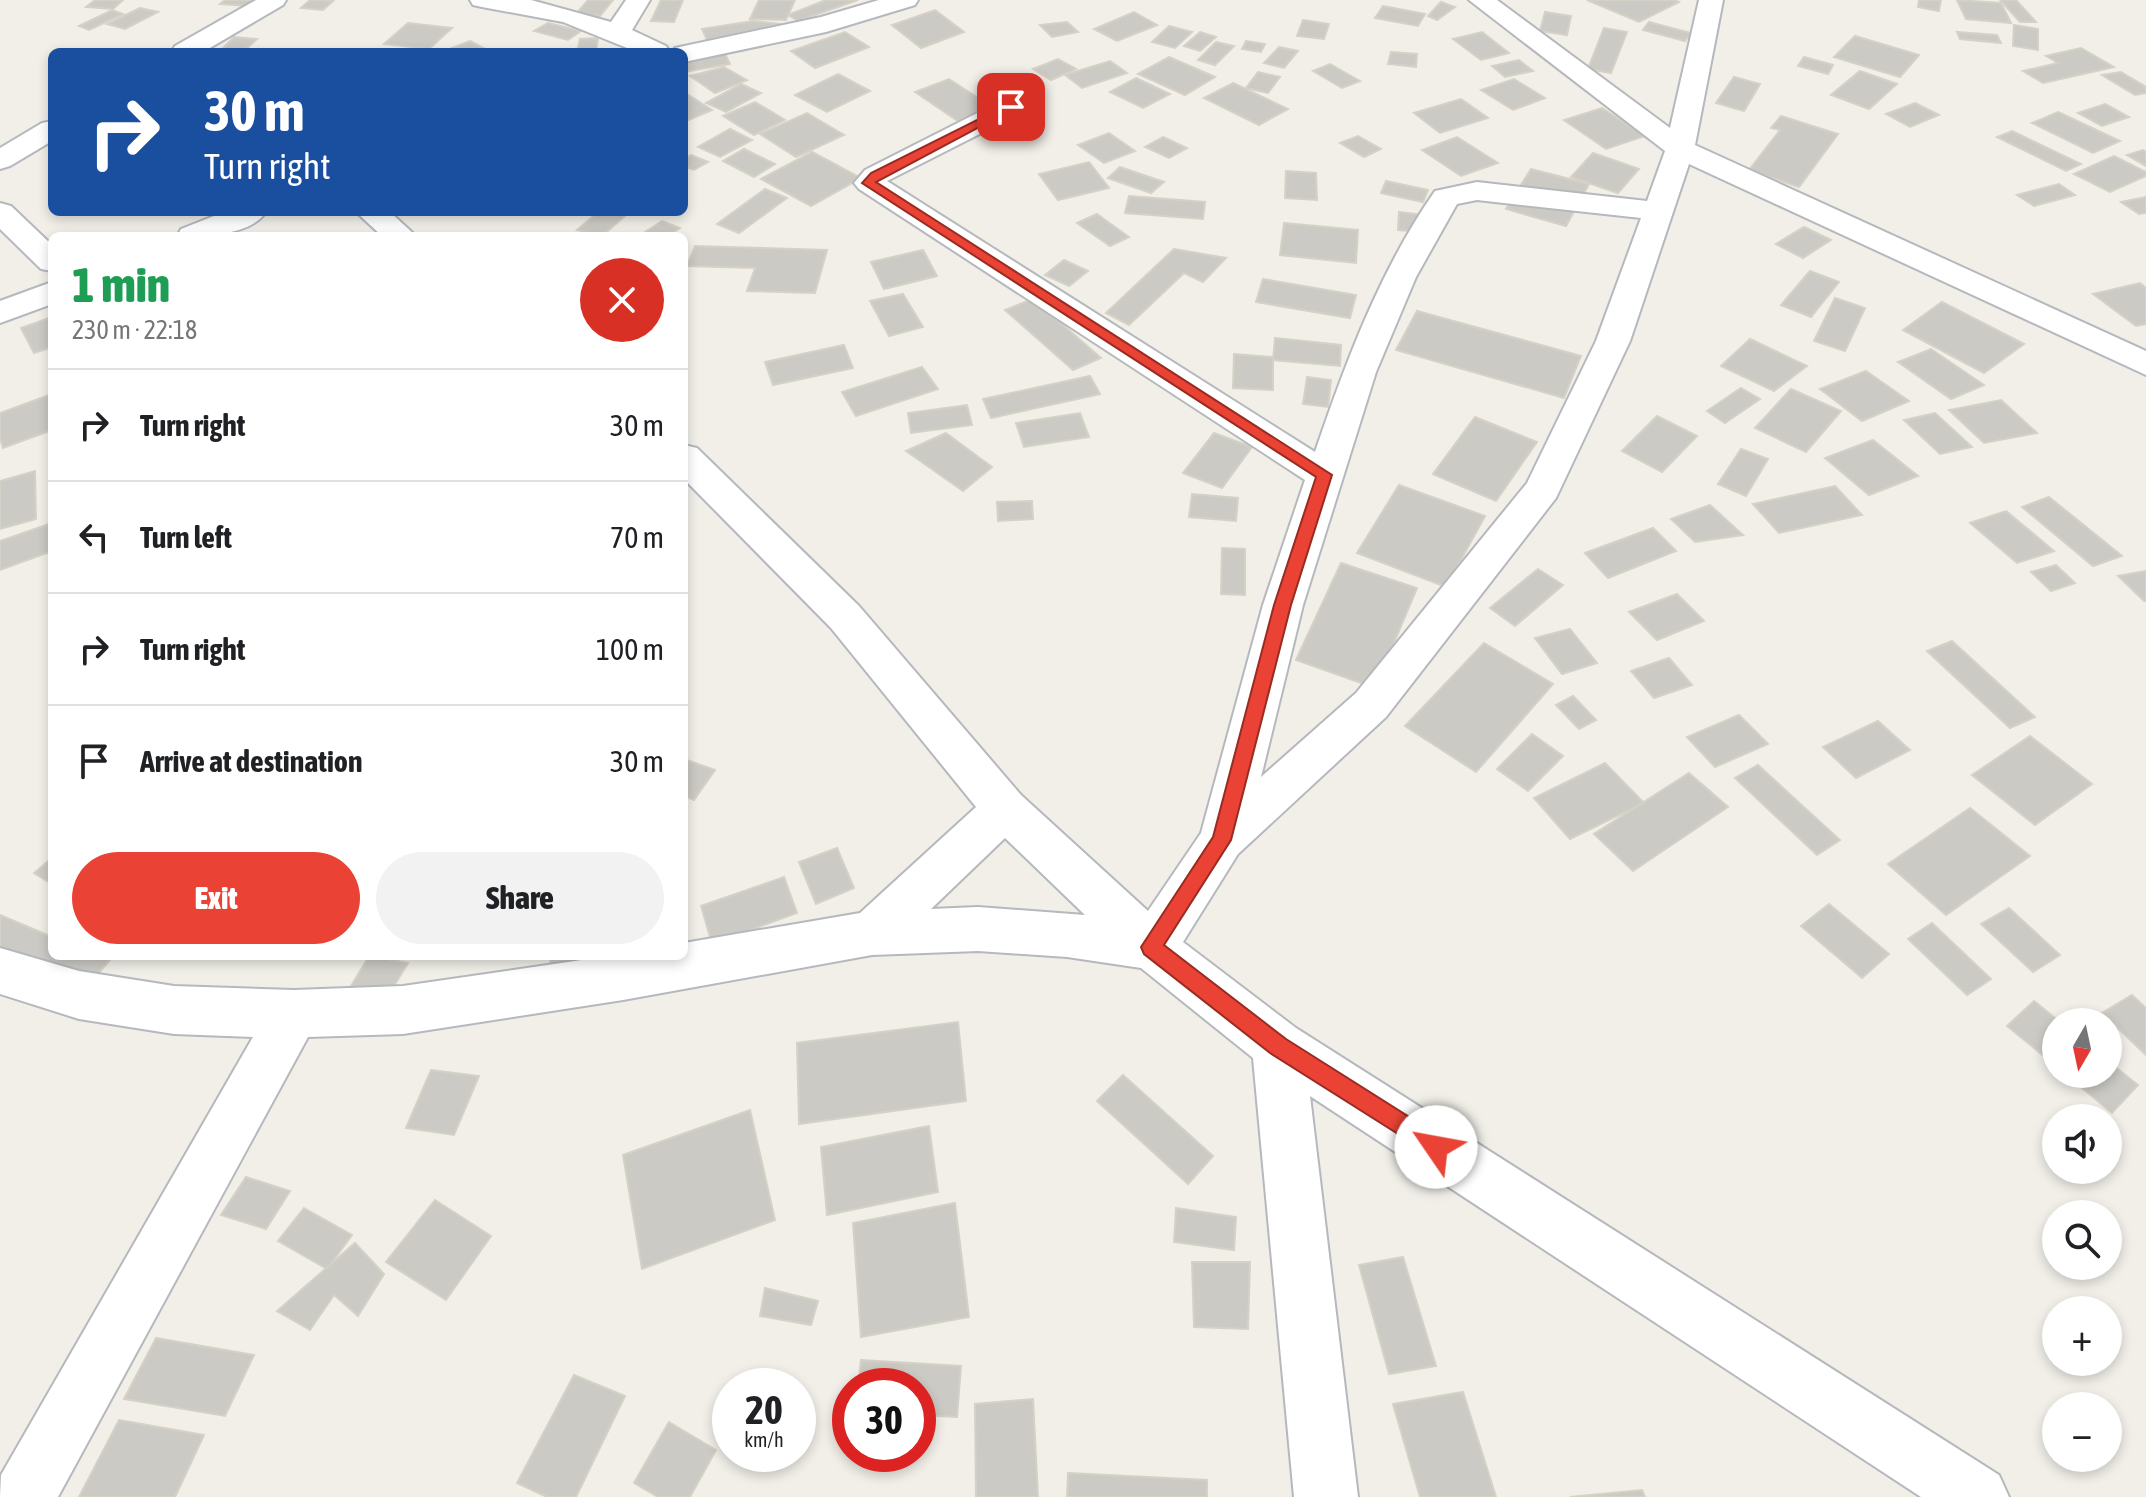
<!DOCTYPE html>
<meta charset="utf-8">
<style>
body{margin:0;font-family:"Asap Condensed",sans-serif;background:#f2f2f2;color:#202124;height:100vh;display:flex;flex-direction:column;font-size:30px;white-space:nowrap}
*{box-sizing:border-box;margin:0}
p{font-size:26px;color:#757577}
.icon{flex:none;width:44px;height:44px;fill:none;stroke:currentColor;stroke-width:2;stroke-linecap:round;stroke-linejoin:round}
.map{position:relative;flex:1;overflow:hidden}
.side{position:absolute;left:48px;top:232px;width:640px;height:728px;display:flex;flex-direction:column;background:#fff;border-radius:12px;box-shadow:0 4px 12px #0003}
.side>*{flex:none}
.guide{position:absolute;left:48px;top:48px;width:640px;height:168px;border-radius:12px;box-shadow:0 4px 12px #0003;background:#1a4fa0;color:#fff;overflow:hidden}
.needle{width:52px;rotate:189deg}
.controls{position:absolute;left:2042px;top:1008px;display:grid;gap:16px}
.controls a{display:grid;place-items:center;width:80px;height:80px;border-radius:50%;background:#fff;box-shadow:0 4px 12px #0003;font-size:40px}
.speed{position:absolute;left:712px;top:1368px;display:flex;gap:16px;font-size:40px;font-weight:700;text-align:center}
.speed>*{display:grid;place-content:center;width:104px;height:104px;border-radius:50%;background:#fff;box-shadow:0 4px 12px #0003;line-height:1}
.speed small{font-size:20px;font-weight:400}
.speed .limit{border:12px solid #d22;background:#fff;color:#111}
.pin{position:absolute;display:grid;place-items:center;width:68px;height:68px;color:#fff;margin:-34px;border-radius:16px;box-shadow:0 4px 12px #0006}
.me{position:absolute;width:88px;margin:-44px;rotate:303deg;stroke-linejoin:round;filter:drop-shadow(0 0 6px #0008)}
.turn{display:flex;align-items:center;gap:28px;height:168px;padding:0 24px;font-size:36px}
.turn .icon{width:104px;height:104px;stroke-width:2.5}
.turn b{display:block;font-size:56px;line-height:68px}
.round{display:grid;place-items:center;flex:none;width:84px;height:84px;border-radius:42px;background:#f2f2f2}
.summary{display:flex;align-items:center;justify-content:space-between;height:136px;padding:0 24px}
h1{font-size:48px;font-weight:800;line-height:60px;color:#1e9e55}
.action{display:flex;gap:16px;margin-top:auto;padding:16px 24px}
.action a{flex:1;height:92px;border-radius:48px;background:#ea4335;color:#fff;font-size:32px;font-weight:800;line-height:92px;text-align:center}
.action a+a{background:#f2f2f2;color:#202124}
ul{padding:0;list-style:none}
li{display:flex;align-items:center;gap:24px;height:112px;padding:0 24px;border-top:2px solid #e0e0e0}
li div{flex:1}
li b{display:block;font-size:30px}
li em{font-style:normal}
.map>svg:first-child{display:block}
</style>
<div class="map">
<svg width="2146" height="1497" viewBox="0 0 2146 1497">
<rect width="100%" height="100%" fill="#f1efe8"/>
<g fill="#cccac5" stroke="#d6d1c6" stroke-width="2">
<path d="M95 0H123L113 9 86 7Z"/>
<path d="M225 0H254L247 6 220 4Z"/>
<path d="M310 0H318L333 1 323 10 301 8Z"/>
<path d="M588 0H613L600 16 576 14Z"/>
<path d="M661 0H683L674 22 651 21Z"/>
<path d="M759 0H795L786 20 750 19Z"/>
<path d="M826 0H858L798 21 788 15Z"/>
<path d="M1587 0H1675L1679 2 1639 22Z"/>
<path d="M1919 0H1941L1939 11 1918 7Z"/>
<path d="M1957 0 2001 3 2011 23 1966 19Z"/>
<path d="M2000 0H2016L2036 22H2020Z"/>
<path d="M1441 2 1455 7 1437 20 1428 16Z"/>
<path d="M1383 6 1425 14 1418 26 1375 18Z"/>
<path d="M140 8 158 12 125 29 107 24Z"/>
<path d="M112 10 123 14 89 30 79 26Z"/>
<path d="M935 10 964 32 921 48 892 25Z"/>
<path d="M1134 12 1157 25 1117 41 1094 29Z"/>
<path d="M1545 12 1571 16 1567 35 1540 31Z"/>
<path d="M1303 20 1329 24 1324 39 1297 36Z"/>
<path d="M753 21 781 24 707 40 702 29Z"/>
<path d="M1067 22 1078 32 1052 37 1040 25Z"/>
<path d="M1649 22 1691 33 1685 41 1643 30Z"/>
<path d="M408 23 452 28 429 49 384 44Z"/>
<path d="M548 23 581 31 568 40 534 31Z"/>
<path d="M2014 25 2038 29V50L2013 46Z"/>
<path d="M1169 26 1192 32 1175 48 1152 42Z"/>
<path d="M1604 28 1627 32 1611 73 1588 69Z"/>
<path d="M845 32 869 47 815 68 791 51Z"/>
<path d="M1200 32 1216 37 1200 51 1184 46Z"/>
<path d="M1482 32 1509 53 1481 60 1453 39Z"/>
<path d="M1957 32 1997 35 2001 43 1960 39Z"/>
<path d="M1855 36 1919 55 1900 77 1834 57Z"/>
<path d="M234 37 257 39 243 52H219Z"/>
<path d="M598 38 596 52H577L580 39Z"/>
<path d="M470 41 487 50 442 52Z"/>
<path d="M1246 41 1265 44 1261 52 1242 49Z"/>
<path d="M1216 42 1234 46 1215 65 1198 60Z"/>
<path d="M1279 47 1298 51 1284 68 1264 63Z"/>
<path d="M2081 48 2114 67 2043 83 2023 71 2058 63 2046 56Z"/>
<path d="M724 52 730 64 684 72V60Z"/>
<path d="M1391 52 1417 54 1416 67 1388 64Z"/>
<path d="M1169 57 1215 77 1185 95 1138 74Z"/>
<path d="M1804 57 1833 65 1828 74 1798 66Z"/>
<path d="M1058 59 1076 69 1051 80 1033 69Z"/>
<path d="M1519 60 1533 71 1505 77 1492 66Z"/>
<path d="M1110 61 1127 73 1082 88 1065 75Z"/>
<path d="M1330 64 1360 81 1342 88 1313 71Z"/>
<path d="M724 67 747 80 715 93 690 76Z"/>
<path d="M1860 71 1897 84 1869 109 1831 95Z"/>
<path d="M1258 72 1280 77 1268 93 1246 88Z"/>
<path d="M2121 72 2146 87V93L2135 95 2102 75Z"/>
<path d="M838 74 870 91 827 112 795 95Z"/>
<path d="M1734 77 1760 84 1744 111 1716 103Z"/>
<path d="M1136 78 1170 94 1143 108 1110 92Z"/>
<path d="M949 79 992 107 958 121 915 92Z"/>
<path d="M1514 79 1545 98 1513 110 1481 90Z"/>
<path d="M1233 83 1288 109 1259 125 1204 98Z"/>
<path d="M741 84 761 93 726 112 706 103Z"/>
<path d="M684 92 712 110 684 122Z"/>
<path d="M1461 99 1488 118 1440 133 1414 113Z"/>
<path d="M755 102 785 120 754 135 723 116Z"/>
<path d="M1915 103 1939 115 1910 127 1886 114Z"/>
<path d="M2105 104 2129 117 2102 126 2078 113Z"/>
<path d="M1602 108 1645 136 1606 149 1564 120Z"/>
<path d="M2058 112 2120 141 2093 153 2032 123Z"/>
<path d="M807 113 844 135 796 157 760 134Z"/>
<path d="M1781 116 1838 134 1799 187 1749 170 1780 130 1771 128Z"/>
<path d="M730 129 752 140 720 157 698 147Z"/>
<path d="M2012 131 2081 164 2066 171 1997 137Z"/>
<path d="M1109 133 1135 151 1104 163 1078 145Z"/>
<path d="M1358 136 1381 149 1364 157 1340 143Z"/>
<path d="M1163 137 1187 148 1169 158 1145 147Z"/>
<path d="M1457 137 1498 163 1461 176 1422 150Z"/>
<path d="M744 149 775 164 754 177 723 161Z"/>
<path d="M2143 150 2146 152V166L2127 155Z"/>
<path d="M812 152 861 178 811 206 761 179Z"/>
<path d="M1593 153 1639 169 1618 193 1571 177Z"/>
<path d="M691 155 708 162 694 170 684 166V159Z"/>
<path d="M2114 156 2146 172V176L2110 192 2074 174Z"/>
<path d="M1089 162 1109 188 1058 200 1039 174Z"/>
<path d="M1120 167 1164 182 1151 193 1108 178Z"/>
<path d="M1531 169 1589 184 1566 226 1506 209Z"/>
<path d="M1286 171 1316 173 1317 200 1285 198Z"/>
<path d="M1386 181 1428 190 1423 202 1381 193Z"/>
<path d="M2059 184 2075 195 2034 206 2017 195Z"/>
<path d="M765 189 787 198 739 233 717 224Z"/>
<path d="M1129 196 1205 202 1203 219 1125 213Z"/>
<path d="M2146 197V213L2139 214 2121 202Z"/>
<path d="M598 212H612L625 216 602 236 577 230Z"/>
<path d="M1399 212 1423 215 1422 232 1398 230Z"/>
<path d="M1097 214 1129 237 1110 246 1077 223Z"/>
<path d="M662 221 680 228 668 236H639Z"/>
<path d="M1284 223 1358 230 1356 263 1280 255Z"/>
<path d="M1804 227 1831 240 1803 258 1776 244Z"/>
<path d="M695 246 827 250 815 293 747 291 755 268 687 266Z"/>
<path d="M1174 249 1226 258 1203 282 1184 273 1129 325 1106 313Z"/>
<path d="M923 250 937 276 884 289 871 262Z"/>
<path d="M1064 260 1088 271 1069 286 1045 275Z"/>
<path d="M1810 271 1839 282 1811 317 1781 305Z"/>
<path d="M1263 279 1356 295 1350 318 1256 302Z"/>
<path d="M2140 283 2146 288V324L2136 326 2093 294Z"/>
<path d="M903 294 923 327 889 336 870 301Z"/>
<path d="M1835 298 1865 308 1845 351 1814 341Z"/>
<path d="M1033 299 1101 358 1073 370 1005 310Z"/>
<path d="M1942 302 2024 344 1984 373 1903 330Z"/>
<path d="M1417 311 1581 356 1564 398 1396 350Z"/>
<path d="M52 317V347L34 353 21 328Z"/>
<path d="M1275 338 1341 345 1340 366 1273 360Z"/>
<path d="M1750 339 1807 366 1774 391 1721 366Z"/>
<path d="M844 345 853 368 773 385 765 362Z"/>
<path d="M1931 349 1984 385 1951 399 1898 362Z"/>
<path d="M1234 354 1273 357V390L1233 388Z"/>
<path d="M922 367 938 389 856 416 842 392Z"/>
<path d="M1866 371 1909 401 1862 421 1820 389Z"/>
<path d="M1090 376 1100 394 991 418 983 399Z"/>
<path d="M1307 377 1331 380 1328 407 1303 404Z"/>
<path d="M1741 388 1760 399 1725 423 1707 411Z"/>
<path d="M1791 389 1841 411 1806 452 1755 428Z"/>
<path d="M52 394V430L3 448 0 438V413Z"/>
<path d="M2001 400 2037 433 1984 443 1949 410Z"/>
<path d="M967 405 972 425 911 433 908 413Z"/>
<path d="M1080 413 1089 437 1024 447 1016 423Z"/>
<path d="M1935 413 1972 447 1940 454 1904 420Z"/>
<path d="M1657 416 1697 436 1662 472 1622 451Z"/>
<path d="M1475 417 1537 442 1496 501 1433 474Z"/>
<path d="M946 433 992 467 963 491 906 451Z"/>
<path d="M1214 433 1252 447 1222 488 1183 473Z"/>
<path d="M1873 440 1918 476 1869 495 1825 458Z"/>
<path d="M1741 449 1768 459 1746 496 1718 484Z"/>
<path d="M35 471 36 519 0 529V481Z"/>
<path d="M1399 485 1485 516 1446 587 1357 553Z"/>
<path d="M1835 486 1862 515 1779 533 1753 504Z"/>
<path d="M1192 494 1238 498 1236 521 1189 517Z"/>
<path d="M2049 497 2122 556 2093 566 2022 507Z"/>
<path d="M1032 501 1033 519 998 521 997 502Z"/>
<path d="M1710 505 1743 535 1695 542 1671 519Z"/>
<path d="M2006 511 2054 551 2017 563 1970 523Z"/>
<path d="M52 523V551L0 570V541Z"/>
<path d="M1653 528 1676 551 1608 578 1585 553Z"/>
<path d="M1222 548 1245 549V595L1221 594Z"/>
<path d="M1341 563 1417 588 1375 688 1296 660Z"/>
<path d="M2056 565 2075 583 2051 591 2031 572Z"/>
<path d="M1538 569 1563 585 1515 626 1490 608Z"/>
<path d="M2146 571V601H2144L2118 576Z"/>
<path d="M1677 594 1704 621 1657 640 1629 612Z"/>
<path d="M1570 629 1597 663 1562 674 1535 638Z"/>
<path d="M1952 641 2035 717 2010 728 1927 651Z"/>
<path d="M1484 643 1553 684 1476 772 1405 726Z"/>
<path d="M1669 658 1692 685 1654 698 1631 671Z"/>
<path d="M1573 696 1596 720 1579 729 1556 705Z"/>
<path d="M1739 715 1768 744 1715 767 1687 737Z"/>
<path d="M1878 721 1910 750 1856 778 1823 747Z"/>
<path d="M1532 734 1563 756 1528 791 1497 769Z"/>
<path d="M2030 736 2092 784 2035 825 1972 775Z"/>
<path d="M684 759 715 770 694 800 684 796Z"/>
<path d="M1605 763 1644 803 1570 839 1534 798Z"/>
<path d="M1758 765 1840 840 1817 855 1735 778Z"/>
<path d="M1689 773 1728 807 1633 871 1594 834Z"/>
<path d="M1970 808 2030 856 1946 915 1888 864Z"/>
<path d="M837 848 854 888 816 904 799 862Z"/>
<path d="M52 858V884L34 873Z"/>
<path d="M784 877 797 913 712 944 701 906Z"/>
<path d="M1829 904 1889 954 1862 978 1801 926Z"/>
<path d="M2009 908 2060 955 2033 972 1981 924Z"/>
<path d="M0 915 52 937V956H100L110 960 84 990 0 955Z"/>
<path d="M1932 923 1991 979 1967 995 1908 939Z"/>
<path d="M369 956 408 963 383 1004 345 996Z"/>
<path d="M550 956H596V969L551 979Z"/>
<path d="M2132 995 2146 1008V1055L2102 1013Z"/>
<path d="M2034 1001 2060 1022H2056V1066L2007 1026Z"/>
<path d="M958 1022 966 1101 799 1124 797 1043Z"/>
<path d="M2108 1061 2138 1085 2112 1113 2065 1074H2108Z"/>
<path d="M431 1070 479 1076 454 1135 406 1128Z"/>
<path d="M1123 1075 1213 1156 1188 1184 1097 1101Z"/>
<path d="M750 1110 775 1220 642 1269 623 1155Z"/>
<path d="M929 1126 938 1192 827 1215 821 1147Z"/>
<path d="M246 1177 290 1191 266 1229 221 1215Z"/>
<path d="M435 1200 491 1236 446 1300 386 1262Z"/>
<path d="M955 1203 969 1317 861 1337 853 1223Z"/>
<path d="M304 1208 352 1235 327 1269 278 1241Z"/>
<path d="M1176 1208 1236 1217 1234 1250 1174 1242Z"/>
<path d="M355 1243 384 1274 358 1316 334 1295 310 1330 277 1311Z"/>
<path d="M1403 1257 1436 1366 1389 1374 1359 1265Z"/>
<path d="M1192 1262H1250L1248 1329 1194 1327Z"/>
<path d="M765 1288 818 1301 811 1325 760 1316Z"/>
<path d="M156 1338 254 1355 225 1416 124 1399Z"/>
<path d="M861 1360 961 1366 957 1417 918 1415V1386H858Z"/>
<path d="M574 1375 625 1396 576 1497H547L517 1483Z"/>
<path d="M1463 1392 1496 1497H1420L1393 1404Z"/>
<path d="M1033 1399 1038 1497H976L975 1404Z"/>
<path d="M119 1420 204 1435 175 1497H79Z"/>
<path d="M669 1422 716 1450 690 1497H658L634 1483Z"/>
<path d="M1068 1473 1207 1480V1497H1067Z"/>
<path d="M1642 1490 1645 1497H1570Z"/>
</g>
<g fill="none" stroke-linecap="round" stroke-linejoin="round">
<defs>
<g id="minor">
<path d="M256 0H286L283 5 203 52H171L175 46Z"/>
<path d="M470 0H531L611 22 626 0H650L632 30 666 46 670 52H637L563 22 482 7 473 5Z"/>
<path d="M879 0H918L915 5 826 32 684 62V52H672L675 48 821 17Z"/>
<path d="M1469 0H1497L1670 128 1699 0H1723L1695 145 2146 351V375L1689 164 1630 341 1556 498 1386 717 1238 854 1183 942 1296 1028 1999 1475 2009 1497H1921L1310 1096 1358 1497H1294L1253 1058 1141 968 1067 957 978 951 872 955 623 1000 403 1034 308 1037 58 1497H0L1 1475 253 1037 174 1034 79 1019 0 994V948L79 971 174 986 294 990 403 986 609 956H684V943L860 913 976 807 831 628 684 479V445L697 448 859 606 1021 795 1148 911 1201 833 1263 605 1305 480 859 189 854 183 865 170 1001 101 1011 99 1021 101 1025 107 1021 113 887 181 1315 452C1346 361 1380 270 1435 191L1477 182 1647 201 1665 151ZM1477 200 1641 218 1596 341 1527 483 1356 693 1261 777 1303 605 1376 372 1416 277 1457 204ZM1005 838 1085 915 978 907 931 909Z"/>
<path d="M52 121V141L10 166 0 169V148L42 123Z"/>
<path d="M0 203 11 206 52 245V271L41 269 0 229Z"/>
<path d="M224 212H266C250 236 203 236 177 236L181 229Z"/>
<path d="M356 212H390L416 236H382Z"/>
<path d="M52 282V304L0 323V301Z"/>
</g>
</defs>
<use href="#minor" stroke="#b5b8bc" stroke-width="4"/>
<use href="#minor" fill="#fff" fill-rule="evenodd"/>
</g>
<path fill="#ea4335" stroke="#982c22" stroke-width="2" d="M1007 105 1017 107 876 182 1332 475 1291 605 1231 840 1164 945 1286 1039 1444 1139 1447 1147 1444 1155 1436 1158 1270 1053 1144 954 1141 947 1213 837 1274 605 1316 477 862 183 871 173Z"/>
</svg>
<div class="controls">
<a><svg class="needle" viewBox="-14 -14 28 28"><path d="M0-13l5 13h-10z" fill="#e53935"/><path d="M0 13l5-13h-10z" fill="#757577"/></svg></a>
<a><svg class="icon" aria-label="sound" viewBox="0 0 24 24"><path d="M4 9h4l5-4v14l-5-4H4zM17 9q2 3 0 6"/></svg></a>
<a><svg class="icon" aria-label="search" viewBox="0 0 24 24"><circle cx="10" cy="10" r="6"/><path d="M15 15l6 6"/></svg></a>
<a>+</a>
<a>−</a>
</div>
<div class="speed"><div>20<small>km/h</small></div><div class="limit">30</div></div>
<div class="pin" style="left:1011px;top:107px;background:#d93025"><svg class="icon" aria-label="arrive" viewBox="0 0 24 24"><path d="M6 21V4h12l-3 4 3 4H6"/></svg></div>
<svg class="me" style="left:1436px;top:1147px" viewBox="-20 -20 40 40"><circle r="19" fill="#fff"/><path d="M0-13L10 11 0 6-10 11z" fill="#ea4335"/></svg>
<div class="guide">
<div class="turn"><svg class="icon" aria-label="right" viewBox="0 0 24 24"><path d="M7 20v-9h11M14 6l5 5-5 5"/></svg><div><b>30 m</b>Turn right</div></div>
</div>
<section class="side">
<div class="summary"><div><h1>1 min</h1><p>230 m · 22:18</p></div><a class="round" style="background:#d93025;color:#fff"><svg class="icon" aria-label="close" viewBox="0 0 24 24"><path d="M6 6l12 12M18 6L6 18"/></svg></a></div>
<ul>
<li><svg class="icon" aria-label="right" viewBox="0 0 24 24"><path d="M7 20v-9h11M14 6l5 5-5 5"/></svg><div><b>Turn right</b></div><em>30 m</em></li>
<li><svg class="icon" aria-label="left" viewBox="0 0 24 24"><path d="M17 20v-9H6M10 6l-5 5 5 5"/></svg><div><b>Turn left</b></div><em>70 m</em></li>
<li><svg class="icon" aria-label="right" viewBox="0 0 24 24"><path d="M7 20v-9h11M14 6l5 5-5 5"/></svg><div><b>Turn right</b></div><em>100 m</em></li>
<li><svg class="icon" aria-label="arrive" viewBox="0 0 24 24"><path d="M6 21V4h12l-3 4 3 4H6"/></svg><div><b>Arrive at destination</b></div><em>30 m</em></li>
</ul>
<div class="action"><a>Exit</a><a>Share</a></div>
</section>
</div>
